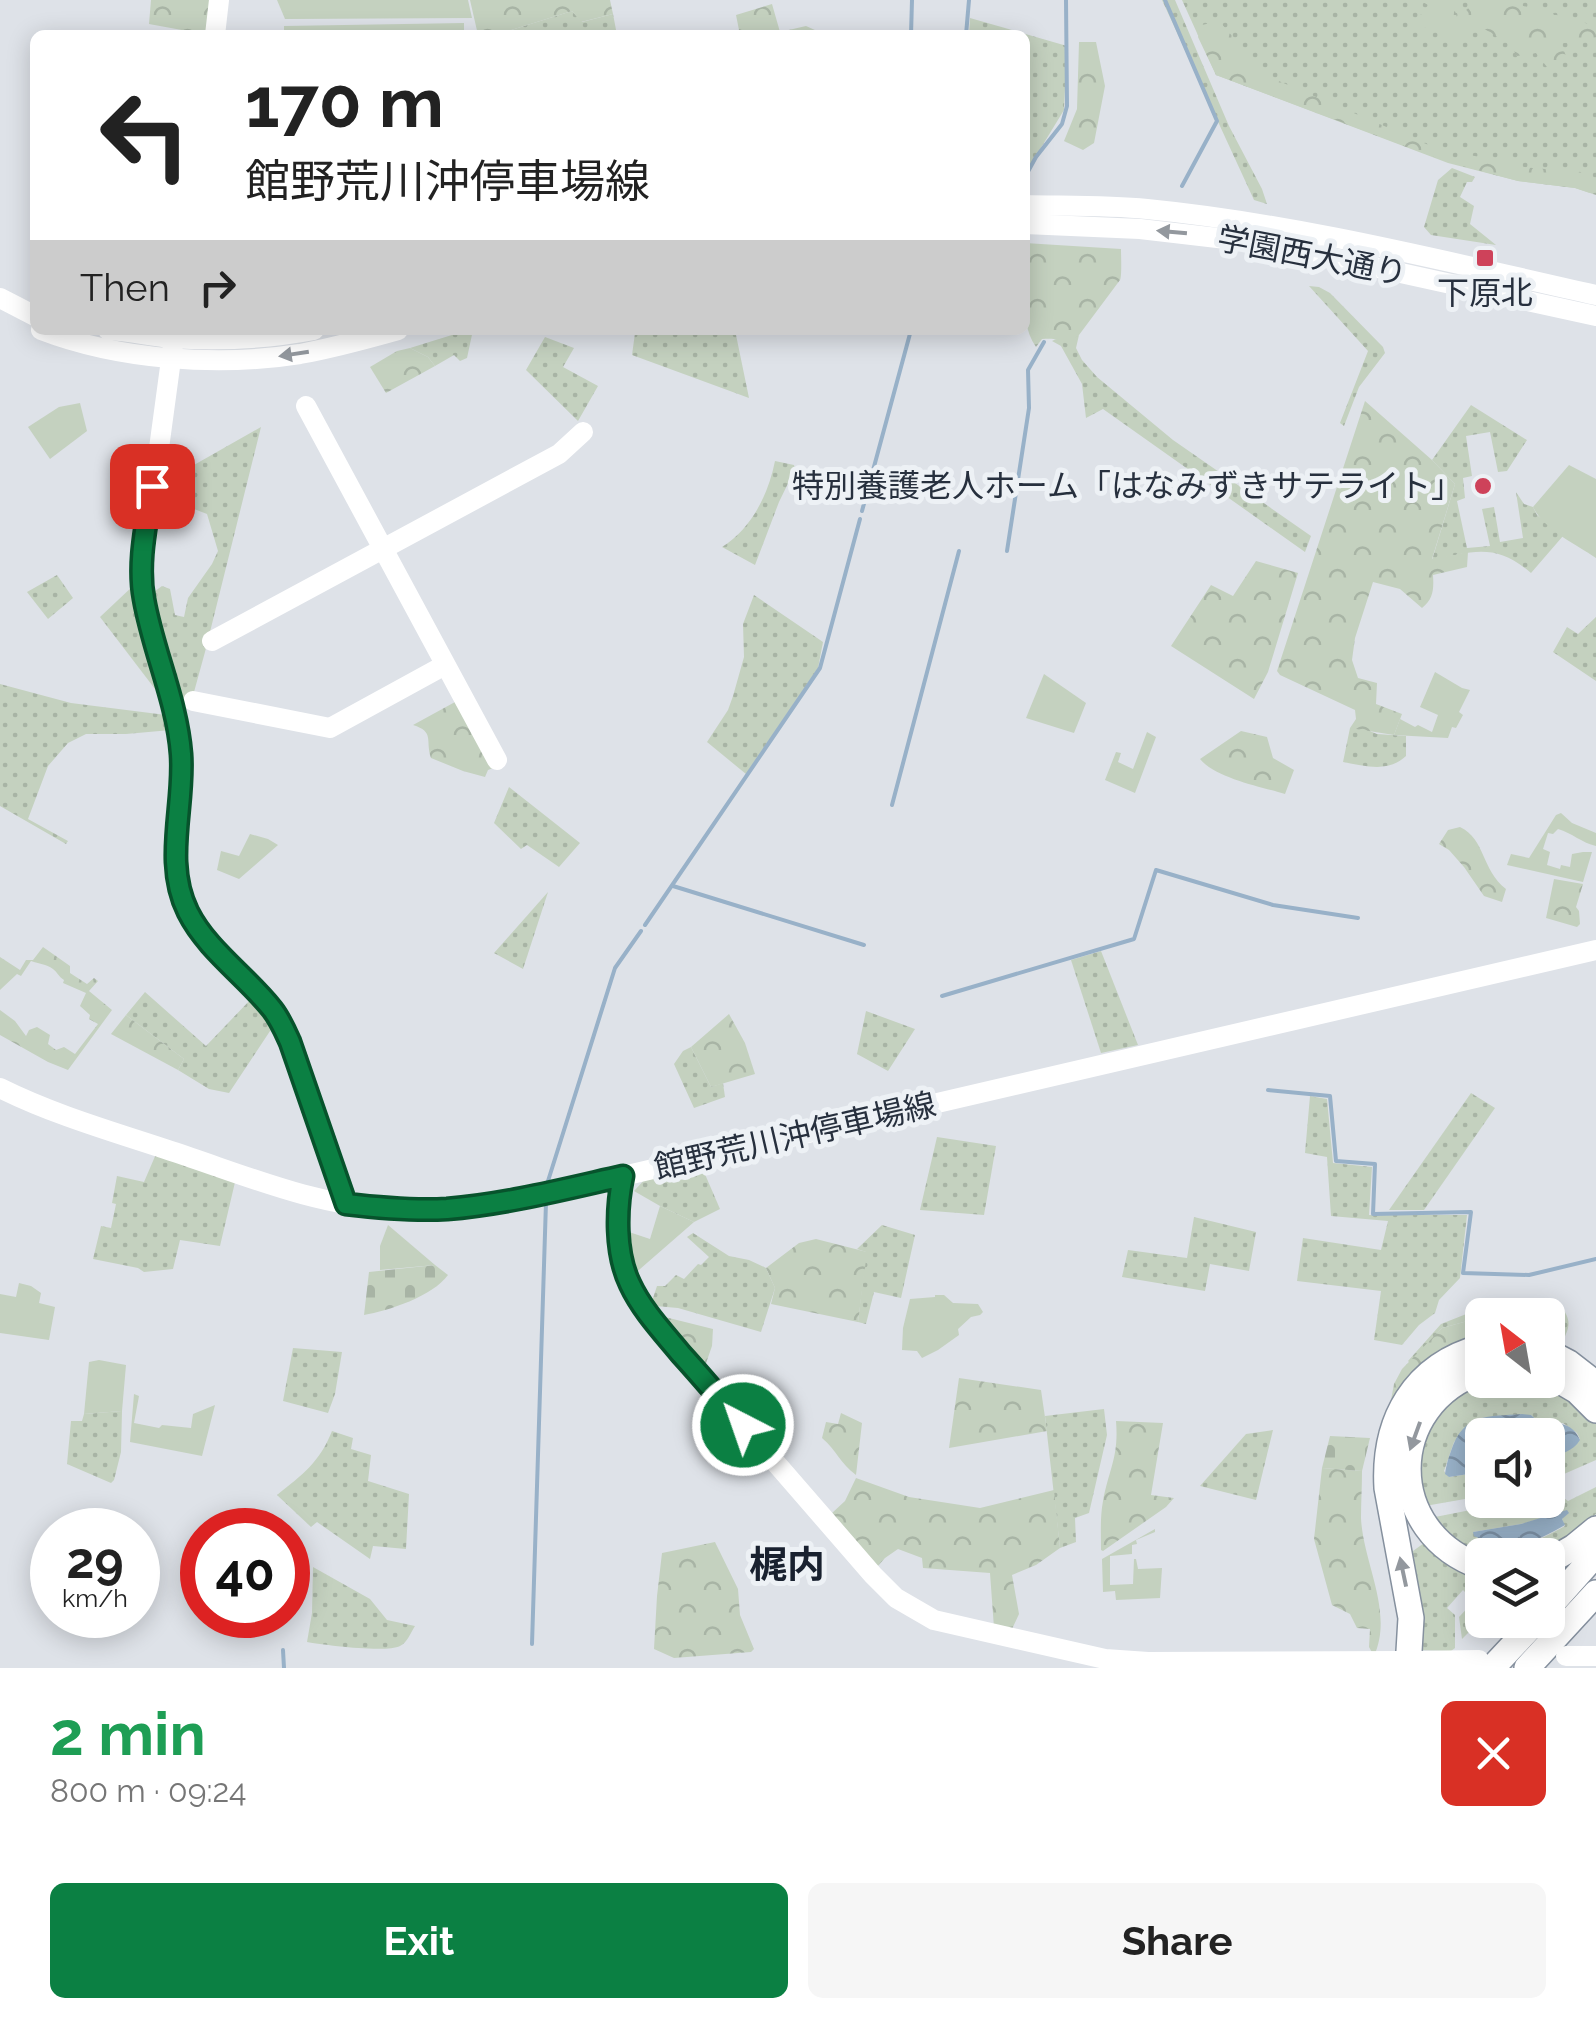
<!DOCTYPE html>
<meta charset="utf-8">
<style>
body{margin:0;font-family:Raleway,"Noto Sans JP",sans-serif;background:#f6f6f6;color:#222;height:100vh;display:flex;flex-direction:column;font-size:38px;white-space:nowrap}
*{box-sizing:border-box;margin:0}
p{font-size:32px;color:#767676}
.icon{flex:none;width:55px;height:55px;fill:none;stroke:currentColor;stroke-width:2;stroke-linecap:round;stroke-linejoin:round}
.map{position:relative;height:1668px;overflow:hidden}
.details{display:flex;flex-direction:column;background:#fff;flex:1}
.details>*{flex:none}
.hud{position:absolute;left:30px;top:30px;width:1000px;height:305px;border-radius:15px;box-shadow:0 5px 25px #0003;background:#fff;color:#222;overflow:hidden}
.needle{width:65px;rotate:329deg}
.tools{position:absolute;left:1465px;top:1298px;display:grid;gap:20px}
.tools a{display:grid;place-items:center;width:100px;height:100px;border-radius:15px;background:#fff;box-shadow:0 5px 25px #0003;font-size:50px}
.speed{position:absolute;left:30px;top:1508px;display:flex;gap:20px;font-size:50px;font-weight:700;text-align:center}
.speed>*{display:grid;place-content:center;width:130px;height:130px;border-radius:50%;background:#fff;box-shadow:0 5px 25px #0003;line-height:1}
.speed small{font-size:25px;font-weight:400}
.speed .limit{border:15px solid #d22;background:#fff;color:#111}
.pin{position:absolute;display:grid;place-items:center;width:85px;height:85px;color:#fff;margin:-42px;border-radius:20px;box-shadow:0 5px 15px #0006}
.me{position:absolute;width:110px;margin:-55px;rotate:319deg;stroke-linejoin:round;filter:drop-shadow(0 0 8px #0008)}
.turn{display:flex;align-items:center;gap:35px;height:210px;padding:0 50px;font-size:45px}
.turn .icon{width:130px;height:130px;stroke-width:2.5}
.turn b{display:block;font-size:70px;line-height:85px}
.then{display:flex;align-items:center;height:95px;padding:0 50px;background:#0003;gap:20px;font-size:38px}
.round{display:grid;place-items:center;flex:none;width:105px;height:105px;border-radius:15px;background:#f6f6f6}
.summary{display:flex;align-items:center;justify-content:space-between;height:170px;padding:0 50px}
h1{font-size:60px;font-weight:700;line-height:75px;color:#1e9e55}
.button{display:flex;gap:20px;margin-top:auto;padding:20px 50px}
.button a{flex:1;height:115px;border-radius:15px;background:#0b8043;color:#fff;font-size:40px;font-weight:700;line-height:115px;text-align:center}
.button a+a{background:#f6f6f6;color:#222}
.map>svg:first-child{display:block}
</style>
<div class="map">
<svg width="1596" height="1668" viewBox="0 0 1596 1668">
<defs>
<pattern id="grass-dots" width="8" height="8" patternUnits="userSpaceOnUse" patternTransform="scale(2.5)"><rect width="8" height="8" fill="#c4d1bf"/><path d="M2 2h.1M6 6h.1" fill="none" stroke="#a8b4a5" stroke-width="1.8" stroke-linecap="round"/></pattern>
<pattern id="forest-crowns" width="20" height="18" patternUnits="userSpaceOnUse" patternTransform="scale(2.5)"><rect width="20" height="18" fill="#c4d1bf"/><path d="M2 6a3 3 0 1 1 6 0M12 15a3 3 0 1 1 6 0" fill="none" stroke="#a8b4a5"/></pattern>
<pattern id="cemetery-stones" width="16" height="16" patternUnits="userSpaceOnUse" patternTransform="scale(2.5)"><rect width="16" height="16" fill="#c4d1bf"/><path d="M2 7V4a2 2 0 0 1 4 0v3zM10 15v-3a2 2 0 0 1 4 0v3z" fill="#a8b4a5"/></pattern>
<pattern id="water-waves" width="16" height="10" patternUnits="userSpaceOnUse" patternTransform="scale(2.5)"><rect width="16" height="10" fill="#98b1c8"/><path d="M0 5q4-4 8 0t8 0" fill="none" stroke="#7c90a4"/></pattern>
</defs>
<rect width="100%" height="100%" fill="#dee2e8"/>
<g fill="url(#grass-dots)" fill-rule="evenodd">
<path d="M1162 0H1175L1229 126 1262 189 1267 204 1254 200Z"/>
<path d="M1182 0H1596V195L1575 188 1518 181 1448 163 1216 75Z"/>
<path d="M572 11 582 22 613 14 617 35H495Z"/>
<path d="M970 18 1067 46 1064 110 1025 174V35H969Z"/>
<path d="M1452 168 1475 177 1472 182H1467L1460 197 1474 206 1470 224 1496 245 1431 235 1424 227 1438 180Z"/>
<path d="M1309 286 1319 287 1330 293 1383 347 1385 353 1359 387 1344 426 1340 423 1368 351Z"/>
<path d="M468 330H473L467 358 460 361 454 355 435 366 428 357 410 348Z"/>
<path d="M678 330H735L749 398 632 355 635 333 666 334Z"/>
<path d="M1079 335 1076 348 1082 360 1097 377 1173 440 1311 536 1305 552 1103 409 1086 418 1082 384 1061 346 1052 341C1060 336 1070 340 1079 335Z"/>
<path d="M545 337 574 348 563 367 598 386 578 421 526 370Z"/>
<path d="M1471 405 1527 440 1507 471 1498 472 1490 432 1466 436 1472 476 1463 478 1465 498 1457 501 1467 548 1490 546 1482 509 1494 507 1500 542 1523 538 1516 492 1524 504 1533 507 1537 515 1563 536 1531 573C1496 543 1474 551 1432 560L1455 484 1432 460Z"/>
<path d="M261 427 205 652 194 692 186 708 181 711 151 594 162 586 170 589 175 615 184 617 188 598 212 564 218 551 207 514 194 509 179 510 174 499 160 497 157 486Z"/>
<path d="M775 461 794 465 795 469 779 502 755 565 722 547C752 528 768 495 775 461Z"/>
<path d="M57 575 73 598 48 619 27 592Z"/>
<path d="M134 585 160 686 155 689 100 617Z"/>
<path d="M754 595 823 642 818 668 746 774 707 742 728 710 733 696 744 657 743 624Z"/>
<path d="M1596 617V681L1553 652 1567 627 1578 634Z"/>
<path d="M0 684 71 703 166 715 171 730 126 734H86L68 743 48 766 28 819 68 841 66 844 0 806Z"/>
<path d="M1350 728H1362L1377 734 1406 736V756C1388 773 1366 766 1343 762Z"/>
<path d="M509 787 580 843 559 867 527 845 521 849 494 823Z"/>
<path d="M548 892 523 969 494 953Z"/>
<path d="M1101 951 1138 1045 1101 1053 1071 960Z"/>
<path d="M145 992 206 1046 252 998 274 1025 229 1093 209 1089 178 1070 184 1059 126 1015Z"/>
<path d="M866 1011 915 1029 888 1071 857 1054Z"/>
<path d="M691 1047 711 1087 723 1083 725 1097 694 1108 674 1064 683 1051Z"/>
<path d="M1471 1093 1495 1108 1424 1210H1389Z"/>
<path d="M1310 1096 1327 1099 1333 1163 1372 1167 1369 1215H1467L1460 1278 1439 1300 1435 1313 1419 1325 1402 1345 1374 1340 1381 1291 1297 1281 1303 1238 1381 1250 1388 1221 1331 1216 1327 1157 1305 1153Z"/>
<path d="M937 1137 996 1146 984 1215 920 1210Z"/>
<path d="M156 1154 236 1178 220 1246 180 1240 173 1269 144 1272 138 1268 93 1259 101 1226 111 1228 116 1204 112 1203 117 1176 144 1182Z"/>
<path d="M701 1165 720 1209 694 1222 660 1206 634 1191 647 1177Z"/>
<path d="M1194 1217 1256 1232 1249 1271 1210 1264 1205 1291 1122 1277 1128 1250 1187 1258Z"/>
<path d="M882 1225 915 1235 901 1298 874 1292 866 1324 858 1322 866 1252 857 1249Z"/>
<path d="M693 1233 729 1256 749 1260 766 1268 775 1288 761 1332 678 1308 655 1306 652 1301 657 1286H665L676 1275 684 1279 698 1264 701 1265 709 1257 687 1237Z"/>
<path d="M1526 1301 1560 1305C1575 1324 1567 1329 1560 1349L1548 1345V1315H1530L1510 1311 1482 1315V1317L1442 1328 1410 1363 1408 1361 1441 1324 1479 1309Z"/>
<path d="M293 1348 342 1352 335 1394 328 1413 283 1401Z"/>
<path d="M1482 1380H1542L1559 1388 1596 1422V1460L1548 1481V1457L1562 1453 1580 1439 1577 1433 1563 1423 1541 1424 1531 1415 1478 1418 1454 1442 1444 1471 1449 1477 1482 1472V1496L1425 1506 1417 1483 1422 1434 1439 1407Z"/>
<path d="M1104 1409 1107 1435 1089 1513 1075 1518 1076 1542 1060 1548 1045 1416Z"/>
<path d="M122 1411 121 1452 114 1480 111 1483 67 1464 71 1421H82L84 1414Z"/>
<path d="M1273 1430 1256 1500 1200 1486 1246 1434Z"/>
<path d="M332 1431 353 1438 351 1449 371 1455 368 1481 409 1494 406 1549 373 1546 370 1559 317 1522 311 1527 277 1495C302 1475 320 1462 332 1431Z"/>
<path d="M1596 1487V1514L1562 1544 1541 1555H1482L1461 1549 1430 1518 1521 1500H1548V1494L1556 1492 1568 1501ZM1567 1511 1562 1519 1565 1526C1532 1544 1506 1557 1473 1532L1521 1524Z"/>
<path d="M1431 1538 1482 1570V1619L1462 1639 1459 1617 1474 1601 1463 1590 1447 1608 1455 1615V1648L1451 1651 1416 1650 1410 1576 1413 1551Z"/>
<path d="M313 1567 370 1599 387 1620 415 1626C411 1632 407 1643 400 1646 386 1653 324 1645 307 1642L312 1613Z"/>
</g>
<g fill="url(#forest-crowns)">
<path d="M151 0H213L209 35 149 24Z"/>
<path d="M470 0H610L613 14 581 22 572 11 495 35H478Z"/>
<path d="M1419 0H1451L1457 17 1475 3 1502 0 1596 26V37L1584 42 1561 43 1566 56 1559 65 1547 67 1536 53 1517 56 1510 45 1483 28 1467 33 1460 45 1440 26 1421 28 1414 21 1430 6Z"/>
<path d="M772 4 780 32 806 26 826 35H740L736 15Z"/>
<path d="M1219 21 1267 76 1438 149 1442 160 1216 75 1198 37 1202 25Z"/>
<path d="M1079 42H1096L1105 86 1094 143 1083 150 1064 141 1077 109Z"/>
<path d="M1463 154 1504 161 1522 167 1581 172 1588 182 1590 193 1575 188 1518 181 1455 164Z"/>
<path d="M1025 243 1121 249C1121 254 1122 276 1120 280L1079 335 1068 344C1058 339 1053 338 1042 339L1036 347C1017 319 1025 276 1025 243Z"/>
<path d="M410 348 428 357 435 366 386 393 370 367 397 351Z"/>
<path d="M1365 401 1432 460 1455 484 1432 559 1468 552 1467 567 1433 575C1434 590 1433 599 1422 608L1400 589 1373 582 1355 638 1352 660 1358 678 1377 683 1376 704 1402 714 1394 735 1350 728 1356 719 1355 710 1280 675 1277 671Z"/>
<path d="M1256 561 1298 573 1268 672 1254 699 1171 646 1211 585 1233 596Z"/>
<path d="M455 702 493 768 488 770 485 777 463 771 431 758C425 740 435 732 413 725Z"/>
<path d="M1241 731 1267 737 1273 758 1294 770 1285 794C1262 787 1215 778 1200 759Z"/>
<path d="M1460 827C1486 840 1481 869 1506 889L1502 902 1484 896 1464 867 1449 850 1439 844 1448 830Z"/>
<path d="M1554 879 1583 884 1576 907 1579 911 1580 924 1577 927 1546 918Z"/>
<path d="M43 947 70 966V973L87 984 94 978 98 981 89 991 112 1010 68 1070 48 1062 0 1035V1010L15 1021 26 1036 29 1030 37 1027 50 1035 48 1044 56 1050 64 1047 75 1054 98 1024 89 1019 90 1015 80 1006 86 993 63 983 64 980C58 976 58 973 53 969 46 964 39 964 31 961L21 976 17 974 0 990V957L20 970 26 960H33Z"/>
<path d="M729 1014 745 1043 755 1074 711 1087 691 1047Z"/>
<path d="M126 1015 184 1059 178 1070 111 1034Z"/>
<path d="M816 1239 867 1252 858 1322 771 1304 775 1288 766 1268 799 1243Z"/>
<path d="M657 1315 713 1329 712 1346 704 1369Z"/>
<path d="M1482 1317V1334C1442 1344 1414 1367 1391 1400L1394 1384 1402 1369 1442 1328Z"/>
<path d="M959 1378 1041 1390 1047 1431 949 1448Z"/>
<path d="M841 1413 862 1423 856 1475C840 1463 837 1451 822 1438L826 1422 838 1424Z"/>
<path d="M1116 1421 1163 1423 1151 1495 1174 1498 1166 1507 1103 1551 1101 1550C1101 1533 1100 1517 1103 1501 1109 1469 1119 1457 1116 1421Z"/>
<path d="M1322 1468 1362 1471C1362 1487 1361 1503 1361 1518 1363 1563 1394 1612 1374 1656L1369 1647 1370 1629 1357 1628 1350 1614 1332 1605 1314 1539Z"/>
<path d="M856 1478 909 1497 980 1508 1054 1490 1060 1548 1036 1565 1012 1575 1019 1614 1012 1629 994 1628 990 1573 923 1568 922 1558 898 1549 885 1558 877 1567 832 1513 845 1501Z"/>
<path d="M715 1542 738 1589 740 1615 754 1649 751 1652 674 1658 654 1649 657 1596 662 1553Z"/>
</g>
<g fill="url(#cemetery-stones)">
<path d="M435 1265 448 1275C433 1296 388 1311 364 1315L369 1272Z"/>
<path d="M1330 1436 1370 1438 1362 1471 1322 1468Z"/>
</g>
<g fill="#c4d1bf">
<path d="M277 0H468L472 18 285 19Z"/>
<path d="M464 23V35H284V26Z"/>
<path d="M80 403 87 431 50 459 28 427 59 407Z"/>
<path d="M1569 465 1596 479V558C1576 544 1544 530 1533 507Z"/>
<path d="M1435 672 1462 688 1470 690 1459 712 1463 715 1456 728 1452 727 1448 738 1394 735 1400 719 1415 727 1418 725 1432 732 1438 715 1420 707Z"/>
<path d="M1044 674 1086 703 1074 733 1026 718Z"/>
<path d="M1147 732 1156 737 1135 793 1105 780 1116 752 1121 753 1118 762 1133 769Z"/>
<path d="M1561 813 1572 823 1596 833V846C1582 843 1572 833 1558 829L1553 834 1548 833 1543 849 1550 852 1547 865 1560 869 1561 865 1570 867 1572 854 1583 852H1592L1583 882 1507 865 1511 854 1529 858 1556 815Z"/>
<path d="M250 834 268 839 278 845 239 879 217 870 221 851 239 856Z"/>
<path d="M660 1206 694 1222 632 1276 626 1231 650 1239Z"/>
<path d="M388 1225 435 1265 380 1270V1246Z"/>
<path d="M19 1283 31 1286 41 1293 39 1303 55 1307 49 1340 0 1333V1294L16 1297Z"/>
<path d="M935 1295H944L953 1303 978 1304 983 1312 980 1315 971 1317 958 1329 959 1335 938 1350 922 1358 917 1351 902 1350 903 1328 910 1299 935 1297Z"/>
<path d="M99 1360 126 1365 122 1411 84 1414 89 1362Z"/>
<path d="M134 1394 139 1396 134 1423 159 1428 162 1425 191 1428 193 1414 215 1405 202 1456 130 1442Z"/>
<path d="M1155 1529V1532L1136 1540 1137 1544 1132 1545V1554L1110 1556V1585L1133 1584 1134 1559H1136L1138 1569 1162 1568 1160 1598 1116 1600 1115 1591 1103 1592 1102 1559Z"/>
</g>
<g fill="url(#water-waves)">
<path d="M1522 1414 1531 1415 1541 1424C1559 1423 1572 1422 1580 1440 1573 1452 1560 1454 1548 1457V1435H1482V1472L1449 1477 1445 1474C1446 1466 1448 1459 1451 1451 1464 1412 1488 1417 1522 1414Z"/>
<path d="M1567 1510 1569 1513 1562 1519 1565 1525C1531 1544 1512 1554 1474 1536L1473 1532 1521 1524Z"/>
</g>
<g fill="none" stroke-linecap="round" stroke-linejoin="round">
<g stroke="#98b1c8" stroke-width="4">
<path d="M1165 0 1217 121 1182 186"/>
<path d="M911 35 912 0"/>
<path d="M966 35 969 0"/>
<path d="M1025 177 1036 157 1062 124 1067 106 1066 0"/>
<path d="M862 511 911 330"/>
<path d="M1007 551 1029 408 1028 370 1044 342"/>
<path d="M892 805 959 551"/>
<path d="M673 886 864 945"/>
<path d="M645 925 820 668 860 519"/>
<path d="M942 996 1134 939 1156 870 1273 905 1358 918"/>
<path d="M1268 1090 1330 1096 1336 1161 1375 1164 1373 1214 1471 1212 1463 1273 1529 1275 1596 1259"/>
<path d="M548 1181 615 968 641 931"/>
<path d="M532 1644 546 1202"/>
<path d="M283 1650 284 1668"/>
</g>
<defs>
<g id="highway">
<path d="M1548 1352 1569 1363 1596 1384"/>
<path d="M1482 1371C1384 1404 1383 1533 1482 1567"/>
<path d="M1548 1374 1577 1391 1596 1410"/>
<path d="M1548 1562 1574 1547 1596 1529"/>
<path d="M1548 1608 1596 1554"/>
<path d="M1408 1668 1411 1618 1387 1488C1383 1420 1414 1365 1482 1347"/>
<path d="M1492 1668 1537 1620"/>
<path d="M1527 1668 1596 1593"/>
</g>
</defs>
<use href="#highway" stroke="#85909e" stroke-width="28"/>
<g stroke="#fff" stroke-width="20">
<path d="M215 35 219 0"/>
<path d="M1025 205C1065 206 1107 205 1147 209 1299 224 1448 262 1596 295"/>
<path d="M1025 224 1140 229 1269 244 1596 316"/>
<path d="M0 298 35 316"/>
<path d="M41 330C119 360 218 367 300 354 333 348 366 339 398 330"/>
<path d="M108 330C129 331 150 336 171 338 219 341 267 339 314 330"/>
<path d="M175 330 142 574 143 596C155 648 175 700 180 752 186 805 163 861 187 911 206 950 246 975 272 1009 280 1019 285 1031 290 1042L346 1204"/>
<path d="M306 406 497 760"/>
<path d="M212 641 559 454 583 432"/>
<path d="M193 701 330 728 445 665"/>
<path d="M0 1088C54 1115 114 1132 171 1151 242 1174 315 1206 391 1209 470 1213 546 1193 623 1176L1596 950"/>
<path d="M623 1176C619 1192 619 1208 620 1225 621 1276 635 1295 665 1335L873 1575 896 1598 934 1620 1105 1659 1148 1662 1401 1661"/>
<path d="M1566 1656H1596"/>
<path d="M1417 1661 1479 1660"/>
</g>
<use href="#highway" stroke="#fff" stroke-width="25"/>
</g>
<defs><path id="oneway-solid" d="M-6-.8H1V-3.2L6.5 0L1 3.2V.8H-6Z" transform="scale(2.5)"/></defs>
<g fill="#93989e">
<use href="#oneway-solid" transform="translate(1172 232) rotate(-175)"/>
<use href="#oneway-solid" transform="translate(294 354) rotate(171)"/>
<use href="#oneway-solid" transform="translate(1415 1436) rotate(110)"/>
<use href="#oneway-solid" transform="translate(1403 1572) rotate(-102)"/>
</g>
<g fill="none" stroke-linecap="round" stroke-linejoin="round">
<defs>
<path id="route" d="M152 486C147 522 137 562 144 599 153 651 177 701 181 754 185 806 163 862 188 912 207 950 246 976 272 1009 280 1019 285 1031 290 1042L346 1204C380 1208 414 1211 447 1209 507 1204 565 1189 623 1176 616 1209 615 1253 630 1284 642 1310 663 1332 681 1354 702 1377 722 1401 743 1425"/>
</defs>
<use href="#route" stroke="#07532c" stroke-width="25"/>
<use href="#route" stroke="#0b8043" stroke-width="18"/>
</g>
<g fill="#ce425a" stroke="#edf1f5" stroke-width="4">
<rect x="1475" y="248" width="20" height="20" rx="5"/>
<circle cx="1483" cy="486" r="10"/>
</g>
<g text-anchor="middle" stroke-width="10" stroke-linejoin="round" paint-order="stroke">
<g font-size="32" fill="#27303e" stroke="#edf1f5">
<text transform="translate(1312 256) rotate(11)" y="11">学園西大通り</text>
<text transform="translate(795 1136) rotate(-13)" y="11">館野荒川沖停車場線</text>
</g>
<g font-size="32" fill="#27303e" stroke="#edf1f5">
<text x="1485" y="304">下原北</text>
<text x="1463" y="497" text-anchor="end">特別養護老人ホーム「はなみずきサテライト」</text>
</g>
<g font-size="38" font-weight="bold" fill="#19212f" stroke="#edf1f5">
<text x="787" y="1578">梶内</text>
</g>
</g>
</svg>
<div class="tools">
<a><svg class="needle" viewBox="-14 -14 28 28"><path d="M0-13l5 13h-10z" fill="#e53935"/><path d="M0 13l5-13h-10z" fill="#767676"/></svg></a>
<a><svg class="icon" aria-label="sound" viewBox="0 0 24 24"><path d="M4 9h4l5-4v14l-5-4H4zM17 9q2 3 0 6"/></svg></a>
<a><svg class="icon" aria-label="layers" viewBox="0 0 24 24"><path d="M12 4l9 5-9 5-9-5zM3 14l9 5 9-5"/></svg></a>
</div>
<div class="speed"><div>29<small>km/h</small></div><div class="limit">40</div></div>
<div class="pin" style="left:152px;top:486px;background:#d93025"><svg class="icon" aria-label="arrive" viewBox="0 0 24 24"><path d="M6 21V4h12l-3 4 3 4H6"/></svg></div>
<svg class="me" style="left:743px;top:1425px" viewBox="-20 -20 40 40"><circle r="17" fill="#0b8043" stroke="#fff" stroke-width="3"/><path d="M0-11L8 9 0 5-8 9z" fill="#fff"/></svg>
<div class="hud">
<div class="turn"><svg class="icon" aria-label="left" viewBox="0 0 24 24"><path d="M17 20v-9H6M10 6l-5 5 5 5"/></svg><div><b>170 m</b>館野荒川沖停車場線</div></div>
<div class="then">Then<svg class="icon" aria-label="right" viewBox="0 0 24 24"><path d="M7 20v-9h11M14 6l5 5-5 5"/></svg></div>
</div>
</div>
<section class="details">
<div class="summary"><div><h1>2 min</h1><p>800 m · 09:24</p></div><a class="round" style="background:#d93025;color:#fff"><svg class="icon" aria-label="close" viewBox="0 0 24 24"><path d="M6 6l12 12M18 6L6 18"/></svg></a></div>
<div class="button"><a>Exit</a><a>Share</a></div>
</section>
